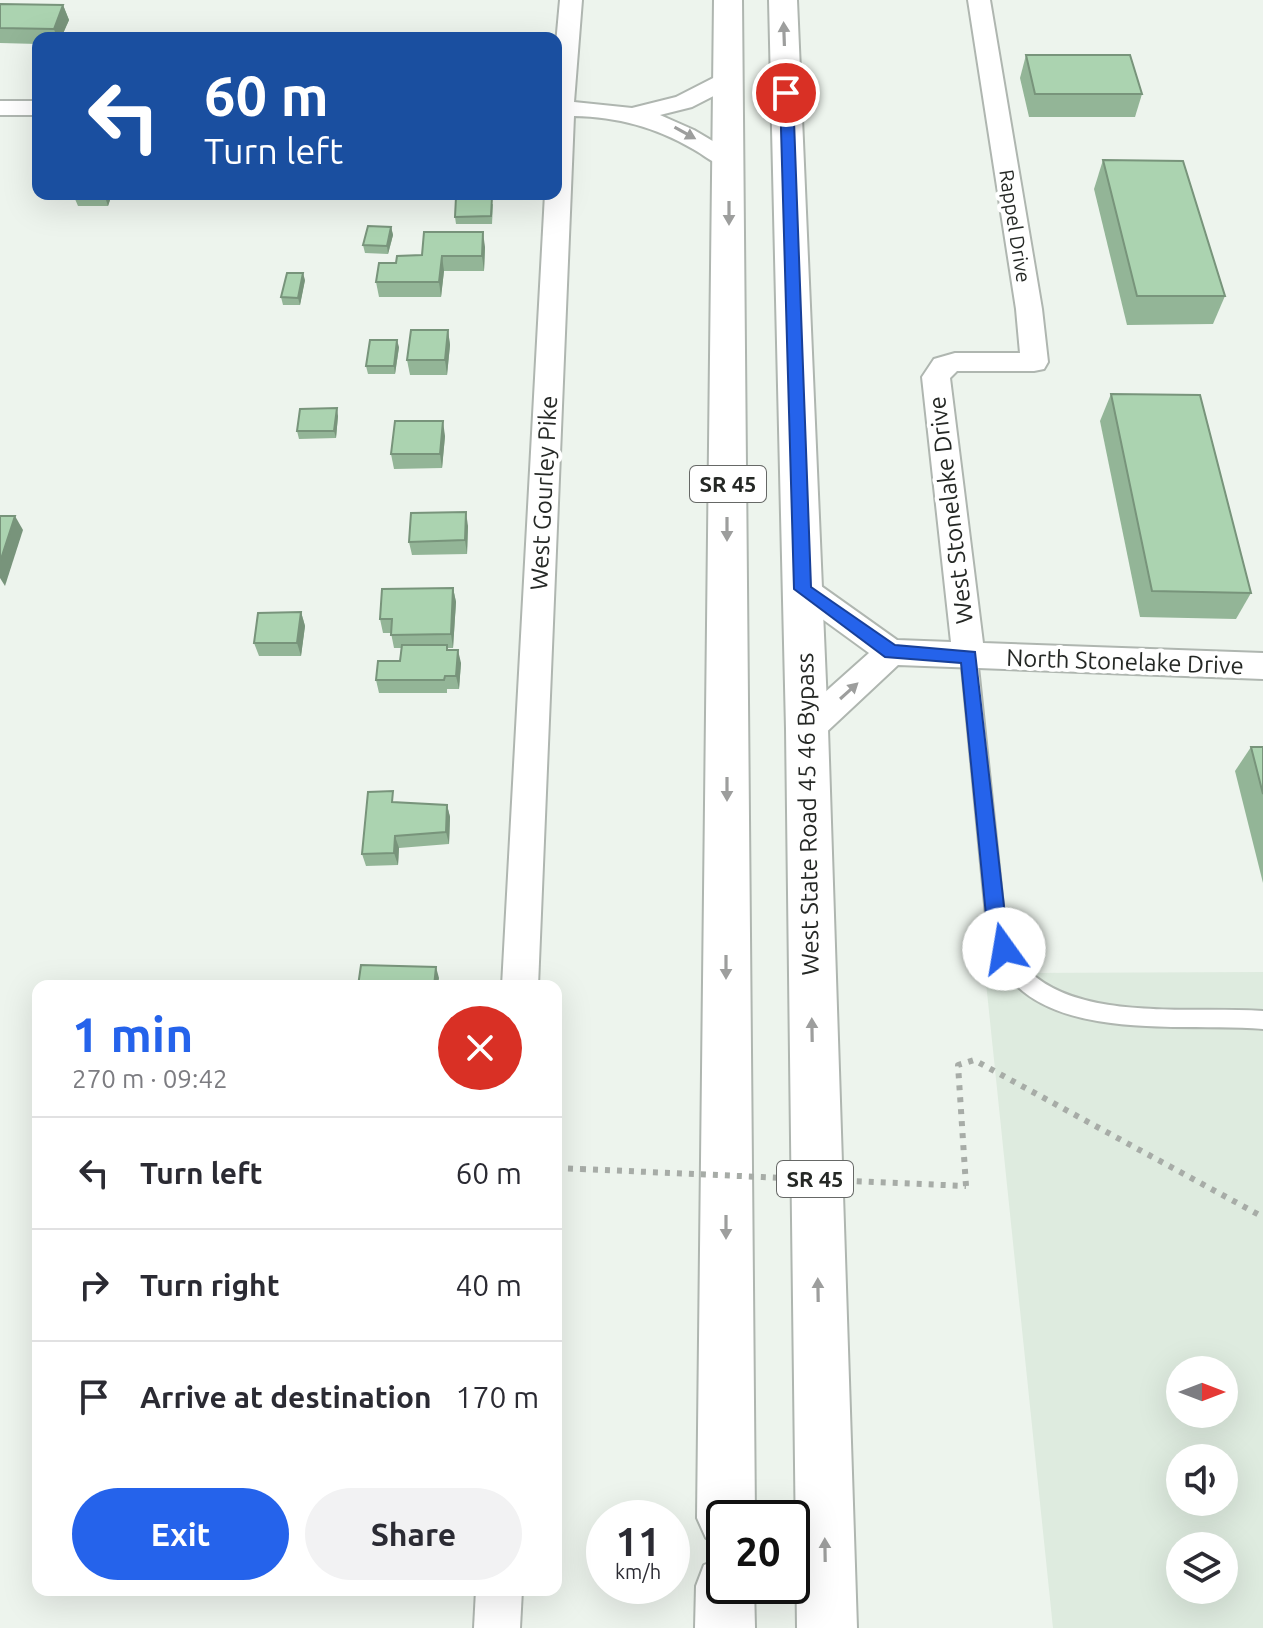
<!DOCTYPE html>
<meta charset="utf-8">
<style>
body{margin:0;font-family:Ubuntu,sans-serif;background:#f2f2f3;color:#2b2b33;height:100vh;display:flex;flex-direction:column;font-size:30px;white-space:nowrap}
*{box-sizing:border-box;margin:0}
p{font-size:26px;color:#7c7c81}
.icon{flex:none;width:44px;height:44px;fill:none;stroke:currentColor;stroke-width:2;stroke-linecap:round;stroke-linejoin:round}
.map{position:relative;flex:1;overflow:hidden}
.sheet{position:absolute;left:32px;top:980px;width:530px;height:616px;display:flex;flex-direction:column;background:#fff;border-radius:16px;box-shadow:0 8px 32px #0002}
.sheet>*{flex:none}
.top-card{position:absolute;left:32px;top:32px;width:530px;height:168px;border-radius:16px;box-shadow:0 8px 32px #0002;background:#1a4fa0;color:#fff;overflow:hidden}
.needle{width:52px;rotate:90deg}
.fabs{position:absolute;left:1166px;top:1356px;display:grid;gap:16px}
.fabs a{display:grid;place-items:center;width:72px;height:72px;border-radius:50%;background:#fff;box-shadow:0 8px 32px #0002;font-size:40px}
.speed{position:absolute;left:586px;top:1500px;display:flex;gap:16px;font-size:40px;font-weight:700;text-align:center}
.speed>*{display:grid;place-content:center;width:104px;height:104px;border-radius:50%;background:#fff;box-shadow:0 8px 32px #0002;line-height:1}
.speed small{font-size:20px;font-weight:400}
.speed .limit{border:4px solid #111;border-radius:12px;background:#fff;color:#111}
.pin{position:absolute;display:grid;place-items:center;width:68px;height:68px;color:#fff;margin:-34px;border:4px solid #fff;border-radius:50%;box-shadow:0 2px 8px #0007}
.me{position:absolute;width:88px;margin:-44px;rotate:347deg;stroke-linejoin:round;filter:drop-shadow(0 0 6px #0008)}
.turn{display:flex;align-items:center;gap:28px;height:168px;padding:0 40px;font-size:36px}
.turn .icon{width:104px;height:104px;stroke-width:2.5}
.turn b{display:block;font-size:56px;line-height:68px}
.round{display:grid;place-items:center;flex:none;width:84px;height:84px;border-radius:42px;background:#f2f2f3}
.summary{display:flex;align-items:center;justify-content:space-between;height:136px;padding:0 40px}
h1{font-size:48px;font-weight:600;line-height:60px;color:#2563eb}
.button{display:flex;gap:16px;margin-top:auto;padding:16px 40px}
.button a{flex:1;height:92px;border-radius:48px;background:#2563eb;color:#fff;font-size:32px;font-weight:600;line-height:92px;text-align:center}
.button a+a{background:#f2f2f3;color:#2b2b33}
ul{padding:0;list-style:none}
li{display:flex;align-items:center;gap:24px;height:112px;padding:0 40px;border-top:2px solid #e1e1e2}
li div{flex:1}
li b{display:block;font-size:30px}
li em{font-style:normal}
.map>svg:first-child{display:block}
</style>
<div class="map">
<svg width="1263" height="1628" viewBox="0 0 1263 1628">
<rect width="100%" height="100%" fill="#edf4ed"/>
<path fill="#deebdf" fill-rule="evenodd" d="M1263 972V1628H1053L985 973ZM1180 1370H1224V1414H1180ZM1180 1458H1224V1502H1180ZM1180 1546H1224V1590H1180Z"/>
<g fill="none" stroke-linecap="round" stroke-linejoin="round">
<defs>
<path id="service" d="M969 650 977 657 1004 915C1010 934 1014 957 1029 971 1081 1022 1195 1006 1263 1011V1029C1190 1023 1068 1040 1014 983 997 966 992 937 986 915L961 657Z"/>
<g id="minor">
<path d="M560 0H582L574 102 632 108 676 97 721 74H737L741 79 737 84 692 107 660 115 694 130 738 156 741 161 738 166C720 171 708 157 693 149 655 127 618 117 574 116L538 986H502L545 194H556V44Z"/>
<path d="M968 0H990L1042 309 1048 362 1044 369 1034 371H957L950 378 983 643 1263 653V679L898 665 819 739 807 743 795 739 791 729 795 719 869 653 792 597 788 589 792 581 803 577 814 581 897 640 951 642 922 377 934 359 955 353H1020L1016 309Z"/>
<rect x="0" y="101" width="38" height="14"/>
<path d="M476 1590H522L520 1628H474Z"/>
</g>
<g id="trunk">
<path d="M714 0H742L755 1518H724V1546L706 1538 697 1518Z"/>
<path d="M769 0H797L828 729 857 1628H797L786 729Z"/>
<path d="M724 1557V1586H754L755 1628H695L696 1586 704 1565Z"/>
</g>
</defs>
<use href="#service" stroke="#afb6b0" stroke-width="4"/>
<use href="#minor" stroke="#afb6b0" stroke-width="4"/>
<use href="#trunk" stroke="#afb6b0" stroke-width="4"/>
<g stroke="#a7aca7" stroke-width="6" stroke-dasharray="5 7" stroke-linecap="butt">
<path d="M556 1168 581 1169"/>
<path d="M966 1186 958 1065 974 1060 1263 1217"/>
</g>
<use href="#service" fill="#fff" fill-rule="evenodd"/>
<use href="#minor" fill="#fff" fill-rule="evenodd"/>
<use href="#trunk" fill="#fff" fill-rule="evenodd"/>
<path stroke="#a7aca7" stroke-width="6" stroke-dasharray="5 7" stroke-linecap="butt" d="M581 1169 966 1186"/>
</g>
<g fill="#93b597">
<path d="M0 4 63 5 69 20 61 38H38V44L0 43Z"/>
<path d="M1026 55 1142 94 1135 117H1029L1020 78Z"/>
<path d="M1103 160 1225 296 1213 324 1127 325 1094 189Z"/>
<path d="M49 194H116L115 197H111L108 206H78L75 199H51Z"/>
<path d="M493 204 492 224H456L455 217Z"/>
<path d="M391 227 393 235 388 254 365 253 363 245Z"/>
<path d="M485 247 484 271H444L441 297H379L376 282 396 263 422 255Z"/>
<path d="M305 280 300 305H283L281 297Z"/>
<path d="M448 330 450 345 447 375H410L407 360Z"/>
<path d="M399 347 395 374H368L366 366Z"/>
<path d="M1111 394 1251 593 1236 619 1140 617 1100 421Z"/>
<path d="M338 416 336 438 299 439 297 431Z"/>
<path d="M445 436 442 468 394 469 391 454Z"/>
<path d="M468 526 467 554 412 555 409 542Z"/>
<path d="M453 588 456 602 453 648H448V650L461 663 459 689H447V693H379L376 680 400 661 401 648H394L391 633H383L380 619Z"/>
<path d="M301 612 305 626 301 656H259L254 643Z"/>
<path d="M1251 747H1263V883L1235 771Z"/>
<path d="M396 803 447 805 450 817 449 844 399 848 398 865 366 866 362 854Z"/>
</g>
<g fill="#78947b">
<path d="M63 5 69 20 61 38H57L54 29Z"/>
<path d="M104 194H110L111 197 108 206Z"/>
<path d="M391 227 393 235 388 254 387 246Z"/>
<path d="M483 232 485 247 484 271 482 256Z"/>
<path d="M442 256 444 271 441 297 439 282Z"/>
<path d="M303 273 305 280 300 305 298 298Z"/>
<path d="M448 330 450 345 447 375 445 360Z"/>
<path d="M397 340 399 347 395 374 394 366Z"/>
<path d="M337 408 338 416 336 438 334 431Z"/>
<path d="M443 421 445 436 442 468 440 454Z"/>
<path d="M466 512 468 526 467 554 465 540Z"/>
<path d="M15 516 23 530 5 586 0 578V562Z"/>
<path d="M453 588 456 602 453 648 451 634Z"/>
<path d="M301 612 305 626 301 656 297 643Z"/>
<path d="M458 650 461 663 459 689 456 676Z"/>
<path d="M447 805 450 817 449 844 446 832Z"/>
<path d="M395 836 399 848 398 865 394 853Z"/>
<path d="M436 967 439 978 438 986H434Z"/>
</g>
<g fill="#abd3b0" stroke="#78947b" stroke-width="2">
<path d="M0 4 63 5 54 29 0 28Z"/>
<path d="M464 35V38H396V37Z"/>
<path d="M1026 55H1130L1142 94H1035Z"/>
<path d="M1103 160 1183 161 1225 296H1137Z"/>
<path d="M456 197H492L491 216 455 217Z"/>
<path d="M368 226 391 227 387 246 363 245Z"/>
<path d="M424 232H483L482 256H442L439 282H376L379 263H396L397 256 422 255Z"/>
<path d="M287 273H303L298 298 281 297Z"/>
<path d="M411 330H448L445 360H407Z"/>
<path d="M370 340H397L394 366H366Z"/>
<path d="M1111 394 1200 395 1251 593 1152 591Z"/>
<path d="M337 408 334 431H297L300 409Z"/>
<path d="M395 421H443L440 454H391Z"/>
<path d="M466 512 465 540 409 542 411 513Z"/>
<path d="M0 516H15L0 562Z"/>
<path d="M453 588 451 634 391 635 392 619H380L382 589Z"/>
<path d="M301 612 297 643H254L258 613Z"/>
<path d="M402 645H447V650H458L456 676H445L444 680H376L378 661H400Z"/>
<path d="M1251 747H1263V794Z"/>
<path d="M393 791 392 802 447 805 446 832 395 836 394 853 362 854 368 792Z"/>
<path d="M361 965 436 967 434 986H358Z"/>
</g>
<defs><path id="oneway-solid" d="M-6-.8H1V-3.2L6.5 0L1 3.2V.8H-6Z" transform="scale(2)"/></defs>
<g fill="#9d9e9d">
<use href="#oneway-solid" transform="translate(784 34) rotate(-92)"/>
<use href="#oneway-solid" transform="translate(685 133) rotate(29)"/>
<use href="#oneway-solid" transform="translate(729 213) rotate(90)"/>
<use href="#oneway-solid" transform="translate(727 529) rotate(90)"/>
<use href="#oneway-solid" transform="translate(849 691) rotate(-42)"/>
<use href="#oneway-solid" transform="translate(727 789) rotate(90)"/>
<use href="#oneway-solid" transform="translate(726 967) rotate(90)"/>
<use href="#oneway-solid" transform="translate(812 1030) rotate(-91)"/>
<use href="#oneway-solid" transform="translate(726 1227) rotate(90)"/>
<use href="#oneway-solid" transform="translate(818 1290) rotate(-91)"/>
<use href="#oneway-solid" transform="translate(825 1550) rotate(-91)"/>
</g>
<path fill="#2563eb" stroke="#184099" stroke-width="2" d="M786 89 793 93 811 587 895 645 975 652 1005 915 1013 949 1010 956 1004 958 997 956 986 915 961 663 885 657 794 589 780 93Z"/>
<g text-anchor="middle" stroke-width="8" stroke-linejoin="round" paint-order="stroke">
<g font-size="20" fill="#252825" stroke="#fff">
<text transform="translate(1015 226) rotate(81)" y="7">Rappel Drive</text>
</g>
<g fill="#fff" stroke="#666866" stroke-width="2">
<rect x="690" y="466" width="76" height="36" rx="6"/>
<rect x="777" y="1161" width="76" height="36" rx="6"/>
</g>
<g font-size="22" font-weight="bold" fill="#252825">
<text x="728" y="492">SR 45</text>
<text x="815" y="1187">SR 45</text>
</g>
<g font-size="24" fill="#252825" stroke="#fff">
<text transform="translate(544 493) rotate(-87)" y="8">West Gourley Pike</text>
<text transform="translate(951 510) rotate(-97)" y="8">West Stonelake Drive</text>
<text transform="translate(1125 662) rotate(2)" y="8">North Stonelake Drive</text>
<text transform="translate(808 814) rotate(-91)" y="8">West State Road 45 46 Bypass</text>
</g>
</g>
</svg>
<div class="fabs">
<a><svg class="needle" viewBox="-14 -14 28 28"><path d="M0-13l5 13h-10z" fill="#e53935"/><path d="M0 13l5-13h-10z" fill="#7c7c81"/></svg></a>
<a><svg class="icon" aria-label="sound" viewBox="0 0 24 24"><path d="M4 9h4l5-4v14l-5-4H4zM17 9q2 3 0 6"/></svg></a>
<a><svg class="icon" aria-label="layers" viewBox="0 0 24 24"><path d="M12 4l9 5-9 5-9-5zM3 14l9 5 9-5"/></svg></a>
</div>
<div class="speed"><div>11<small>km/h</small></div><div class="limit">20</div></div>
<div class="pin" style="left:786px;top:93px;background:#d93025"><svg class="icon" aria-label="arrive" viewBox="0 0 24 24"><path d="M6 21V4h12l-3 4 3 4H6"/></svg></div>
<svg class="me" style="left:1004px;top:949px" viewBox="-20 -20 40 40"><circle r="19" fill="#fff"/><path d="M0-13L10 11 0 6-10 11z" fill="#2563eb"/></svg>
<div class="top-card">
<div class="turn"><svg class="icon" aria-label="left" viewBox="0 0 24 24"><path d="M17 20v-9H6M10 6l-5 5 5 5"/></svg><div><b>60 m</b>Turn left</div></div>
</div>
<section class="sheet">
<div class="summary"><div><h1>1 min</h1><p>270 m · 09:42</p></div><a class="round" style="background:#d93025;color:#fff"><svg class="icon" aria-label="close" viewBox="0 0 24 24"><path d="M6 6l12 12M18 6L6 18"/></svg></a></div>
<ul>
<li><svg class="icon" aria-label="left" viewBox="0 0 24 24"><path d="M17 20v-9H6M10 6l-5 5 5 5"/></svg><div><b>Turn left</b></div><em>60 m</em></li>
<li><svg class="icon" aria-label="right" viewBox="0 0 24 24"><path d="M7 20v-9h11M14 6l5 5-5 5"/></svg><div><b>Turn right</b></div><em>40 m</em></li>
<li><svg class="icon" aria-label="arrive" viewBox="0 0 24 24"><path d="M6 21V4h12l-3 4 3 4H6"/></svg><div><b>Arrive at destination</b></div><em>170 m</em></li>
</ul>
<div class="button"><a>Exit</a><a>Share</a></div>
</section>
</div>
